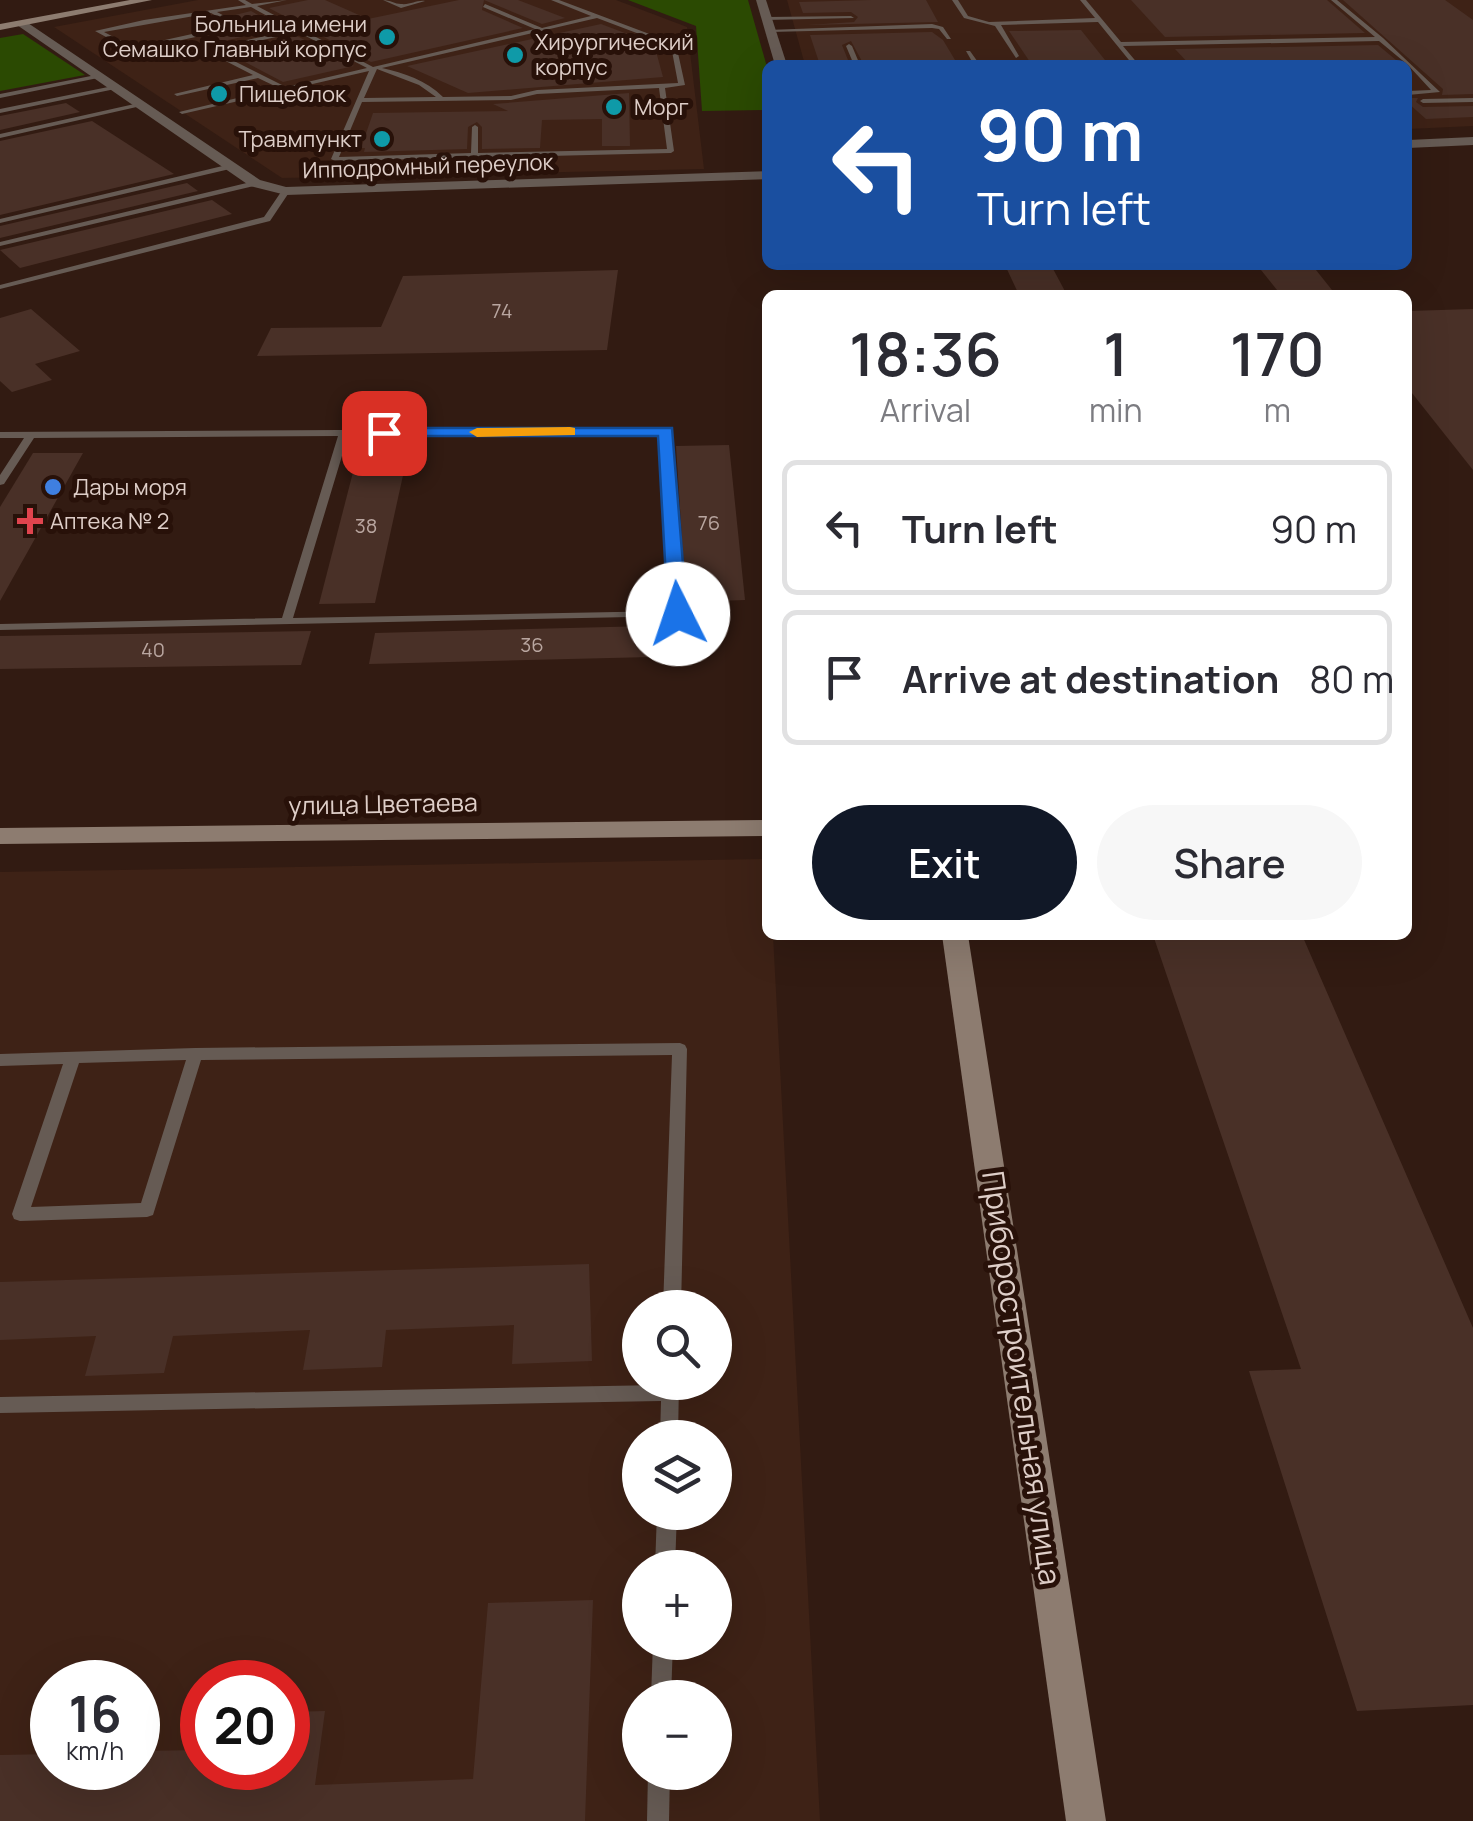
<!DOCTYPE html>
<meta charset="utf-8">
<style>
body{margin:0;font-family:Manrope,sans-serif;background:#f7f7f7;color:#2b2b33;height:100vh;display:flex;flex-direction:column;font-size:38px;white-space:nowrap}
*{box-sizing:border-box;margin:0}
p{font-size:32px;color:#7c7c81}
.icon{flex:none;width:55px;height:55px;fill:none;stroke:currentColor;stroke-width:2;stroke-linecap:round;stroke-linejoin:round}
.map{position:relative;flex:1;overflow:hidden}
.panel{position:absolute;left:762px;top:290px;width:650px;height:650px;display:flex;flex-direction:column;background:#fff;border-radius:15px;box-shadow:0 10px 40px #0002}
.panel>*{flex:none}
.banner{position:absolute;left:762px;top:60px;width:650px;height:210px;border-radius:15px;box-shadow:0 10px 40px #0002;background:#1a4fa0;color:#fff;overflow:hidden}
.tools{position:absolute;left:622px;top:1290px;display:grid;gap:20px}
.tools a{display:grid;place-items:center;width:110px;height:110px;border-radius:50%;background:#fff;box-shadow:0 10px 40px #0002;font-size:50px}
.speed{position:absolute;left:30px;top:1660px;display:flex;gap:20px;font-size:50px;font-weight:700;text-align:center}
.speed>*{display:grid;place-content:center;width:130px;height:130px;border-radius:50%;background:#fff;box-shadow:0 10px 40px #0002;line-height:1}
.speed small{font-size:25px;font-weight:400}
.speed .limit{border:15px solid #d22;background:#fff;color:#111}
.pin{position:absolute;display:grid;place-items:center;width:85px;height:85px;color:#fff;margin:-42px;border-radius:20px;box-shadow:0 5px 15px #0006}
.me{position:absolute;width:110px;margin:-55px;rotate:356deg;stroke-linejoin:round;filter:drop-shadow(0 0 8px #0008)}
.turn{display:flex;align-items:center;gap:35px;height:210px;padding:0 50px;font-size:45px}
.turn .icon{width:130px;height:130px;stroke-width:2.5}
.turn b{display:block;font-size:70px;line-height:85px}
.eta{display:flex;justify-content:space-evenly;align-items:center;height:170px;text-align:center}
.eta b{font-size:60px;font-weight:600;line-height:70px}
.cta{display:flex;gap:20px;margin-top:auto;padding:20px 50px}
.cta a{flex:1;height:115px;border-radius:60px;background:#111827;color:#fff;font-size:40px;font-weight:600;line-height:115px;text-align:center}
.cta a+a{background:#f7f7f7;color:#2b2b33}
ul{padding:0;list-style:none}
li{display:flex;align-items:center;gap:30px;height:135px;margin:0 20px 15px;padding:0 30px;border:5px solid #e1e1e2;border-radius:15px}
li div{flex:1}
li b{display:block;font-size:38px}
li em{font-style:normal}
.map>svg:first-child{display:block}
</style>
<div class="map">
<svg width="1473" height="1821" viewBox="0 0 1473 1821">
<rect width="100%" height="100%" fill="#321b12"/>
<g fill="#3e2216" fill-rule="evenodd">
<path d="M198 0H616L687 27 704 169 282 178 54 27Z"/>
<path d="M787 0H1473V126L1408 129V65H805Z"/>
<path d="M767 859 768 935H773L820 1821H0V872ZM640 1308H715V1382H640ZM640 1438H715V1512H640ZM640 1568H715V1642H640ZM52 1682H138V1768H52ZM202 1682H288V1768H202ZM640 1698H715V1772H640Z"/>
</g>
<g fill="#2b4a02">
<path d="M628 0H748L767 67V110L702 111 696 26Z"/>
<path d="M23 34 85 75 0 91V38Z"/>
</g>
<g fill="#493027">
<path d="M308 0H325L368 19 459 0H518L565 18 542 24 484 0 482 10 523 28 371 62 269 8Z"/>
<path d="M871 0H926L938 22 807 25 854 22 858 17 851 12 803 13 799 2Z"/>
<path d="M1131 0H1327L1365 33 1165 37Z"/>
<path d="M1343 0H1445L1473 20V94L1442 95 1443 89Z"/>
<path d="M251 11 282 28 211 44 202 39 242 31 243 22 231 16Z"/>
<path d="M601 24 654 44 663 77 468 93 407 66Z"/>
<path d="M1081 30 1109 65H1032L1009 31Z"/>
<path d="M932 32 943 40 958 65H864L851 41 842 45 850 65H820L810 35Z"/>
<path d="M297 36 354 66 283 82 226 52Z"/>
<path d="M1378 45 1402 65H1190L1175 49Z"/>
<path d="M629 93 630 146H602V119L542 120 540 148 482 149V127L477 122 468 127 467 149 364 152 365 148H361L373 113 508 111 493 104Z"/>
<path d="M1408 98H1418L1416 102 1423 107 1473 106V117L1426 119 1408 103Z"/>
<path d="M66 103 80 112 0 130V116Z"/>
<path d="M92 121 174 174 0 215V141Z"/>
<path d="M532 160 531 170H500V167L361 172 362 164Z"/>
<path d="M187 183 198 191 0 238V226Z"/>
<path d="M212 200 232 214 20 268 0 250Z"/>
<path d="M1005 265H1051L1067 295H1019Z"/>
<path d="M1257 265H1312L1336 295H1281Z"/>
<path d="M618 270 607 350 257 356 271 328 381 327 403 276Z"/>
<path d="M31 309 80 351 35 364 52 380 12 392 0 381V318Z"/>
<path d="M1473 309V470L1408 388V311Z"/>
<path d="M729 445 745 600 686 602 676 446Z"/>
<path d="M409 448 375 603 319 604 359 449Z"/>
<path d="M33 453H83L0 601V507Z"/>
<path d="M690 625 692 656 369 664 375 633Z"/>
<path d="M311 631 301 665 0 669V636Z"/>
<path d="M1153 935H1302L1473 1328V1705L1357 1711 1249 1371 1301 1369Z"/>
<path d="M589 1264 592 1361 512 1364 514 1325 386 1330 382 1367 303 1370 310 1330 173 1336 164 1373 85 1376 96 1336 0 1340V1282Z"/>
<path d="M593 1600 585 1821H0V1755L52 1754V1768H138V1751L202 1750V1768H288V1712L325 1711 315 1785 473 1779 488 1603Z"/>
</g>
<g fill="none" stroke-linecap="round" stroke-linejoin="round">
<g fill="#665b54" fill-rule="evenodd">
<path d="M238 0H245L252 4 287 0 257 6 373 67 535 29 483 7 485 4 542 28 591 16 551 0H559L676 44 685 85 665 88 674 151 671 153 335 161 331 159 369 71 182 114 179 112 279 88 258 78 177 96 174 94 253 75 206 51V49L293 30 251 7 217 12 241 25V27L132 51 95 31 144 20 246 5ZM211 13 233 25 133 47 104 32ZM597 18 671 46 678 83 537 90 511 96 443 97C426 80 404 73 382 68ZM298 32 367 68 286 87 214 51ZM377 69 419 85 436 97 364 98ZM659 88 667 149 478 153V127L475 125 472 127 471 153 339 157 362 102 511 100 537 94Z"/>
<path d="M383 0C390 0 395 4 401 4 411 5 416 0 425 1L401 8Z"/>
<path d="M952 0H958L968 16 989 22 1095 18 1080 0H1086L1121 42 1375 37 1331 0H1337L1383 38 1440 92 1408 95V91L1431 90 1408 65 1379 41 1123 46 1139 65H1133L1098 22 1001 25 1019 56 1016 58 995 26 964 18Z"/>
<path d="M767 17 851 16 854 18 765 20Z"/>
<path d="M932 24 943 27 951 39H947L939 29 932 28 770 32 767 30Z"/>
<path d="M849 44 852 46 860 65H854L846 46Z"/>
<path d="M966 51H970L980 65H974Z"/>
<path d="M96 75 98 78 0 98V94Z"/>
<path d="M113 86 115 89 0 113V109Z"/>
<path d="M1473 98V102L1423 103 1420 101 1423 99Z"/>
<path d="M139 103 141 106 0 138V134Z"/>
<path d="M231 164 234 168 0 223V219Z"/>
<path d="M255 181 259 183 258 185 0 246V242Z"/>
<path d="M283 189 290 191 270 221 0 289V285L264 217Z"/>
<path d="M666 428 671 431 683 614 681 616 0 630V624L282 618 338 436 34 438 4 484 0 485V475L24 438H0V432ZM661 434 671 611 293 618 348 436Z"/>
<path d="M680 1043 685 1045 687 1049 681 1308H663L672 1055 201 1060 153 1215 147 1217 20 1221 14 1219 12 1214 63 1064 0 1066V1054L195 1048ZM186 1060 141 1203 31 1207 79 1063Z"/>
<path d="M661 1382H679L678 1438H660L661 1401 0 1413V1397L661 1385Z"/>
<path d="M657 1512H677L675 1568H655Z"/>
<path d="M653 1642H673L671 1698H651Z"/>
<path d="M648 1772H670L669 1821H647Z"/>
</g>
<g fill="#665b54" fill-rule="evenodd">
<path d="M756 0H766L787 65H775Z"/>
<path d="M17 21H25L260 180 286 187 768 171V179L286 195 250 186 17 25Z"/>
<path d="M1473 137V145L1408 148V140Z"/>
</g>
<g fill="#8d7c70" fill-rule="evenodd">
<path d="M130 0H152L0 30V24Z"/>
<path d="M768 820V836L0 844V828Z"/>
<path d="M942 935H968L1106 1821H1066Z"/>
</g>
</g>
<path fill="#1a73e8" stroke="#114b97" stroke-width="2.5" d="M384 428H672L687 614 678 619 668 614 658 436H378V429Z"/>
<path fill="#f59e0b" d="M570 427 575 428V435L477 437 469 432 477 428Z"/>
<g fill="#0f9aa8" stroke="#281109" stroke-width="4">
<circle cx="387" cy="37" r="10"/>
<circle cx="515" cy="55" r="10"/>
<circle cx="219" cy="94" r="10"/>
<circle cx="614" cy="107" r="10"/>
<circle cx="382" cy="139" r="10"/>
</g>
<circle fill="#3f7fe0" stroke="#281109" stroke-width="4" cx="53" cy="487" r="10"/>
<path fill="#e0444e" stroke="#281109" stroke-width="4" d="M25 506h10v10h10v10h-10v10h-10v-10h-10v-10h10z"/>
<g text-anchor="middle" stroke-width="10" stroke-linejoin="round" paint-order="stroke">
<g font-size="20" fill="#b9a6a0">
<text x="502" y="318">74</text>
<text x="709" y="530">76</text>
<text x="366" y="533">38</text>
<text x="532" y="652">36</text>
<text x="153" y="657">40</text>
</g>
<g font-size="22" fill="#decec8" stroke="#281109" text-anchor="start">
<text x="367" y="32" text-anchor="end">Больница имени<tspan x="367" dy="25">Семашко Главный корпус</tspan></text>
<text x="535" y="50">Хирургический<tspan x="535" dy="25">корпус</tspan></text>
<text x="239" y="102">Пищеблок</text>
<text x="634" y="115">Морг</text>
<text x="362" y="147" text-anchor="end">Травмпункт</text>
<text x="73" y="495">Дары моря</text>
<text x="50" y="529">Аптека № 2</text>
</g>
<g font-size="22" fill="#decec8" stroke="#281109">
<text transform="translate(428 166) rotate(-2)" y="8">Ипподромный переулок</text>
</g>
<g font-size="25" fill="#decec8" stroke="#281109">
<text transform="translate(383 804) rotate(-1)" y="9">улица Цветаева</text>
</g>
<g font-size="30" fill="#decec8" stroke="#281109">
<text transform="translate(1021 1378) rotate(82)" y="10">Приборостроительная улица</text>
</g>
</g>
</svg>
<div class="tools">
<a><svg class="icon" aria-label="search" viewBox="0 0 24 24"><circle cx="10" cy="10" r="6"/><path d="M15 15l6 6"/></svg></a>
<a><svg class="icon" aria-label="layers" viewBox="0 0 24 24"><path d="M12 4l9 5-9 5-9-5zM3 14l9 5 9-5"/></svg></a>
<a>+</a>
<a>−</a>
</div>
<div class="speed"><div>16<small>km/h</small></div><div class="limit">20</div></div>
<div class="pin" style="left:384px;top:433px;background:#d93025"><svg class="icon" aria-label="arrive" viewBox="0 0 24 24"><path d="M6 21V4h12l-3 4 3 4H6"/></svg></div>
<svg class="me" style="left:678px;top:614px" viewBox="-20 -20 40 40"><circle r="19" fill="#fff"/><path d="M0-13L10 11 0 6-10 11z" fill="#1a73e8"/></svg>
<div class="banner">
<div class="turn"><svg class="icon" aria-label="left" viewBox="0 0 24 24"><path d="M17 20v-9H6M10 6l-5 5 5 5"/></svg><div><b>90 m</b>Turn left</div></div>
</div>
<section class="panel">
<div class="eta">
<div><b>18:36</b><p>Arrival</p></div>
<div><b>1</b><p>min</p></div>
<div><b>170</b><p>m</p></div>
</div>
<ul>
<li><svg class="icon" aria-label="left" viewBox="0 0 24 24"><path d="M17 20v-9H6M10 6l-5 5 5 5"/></svg><div><b>Turn left</b></div><em>90 m</em></li>
<li><svg class="icon" aria-label="arrive" viewBox="0 0 24 24"><path d="M6 21V4h12l-3 4 3 4H6"/></svg><div><b>Arrive at destination</b></div><em>80 m</em></li>
</ul>
<div class="cta"><a>Exit</a><a>Share</a></div>
</section>
</div>
